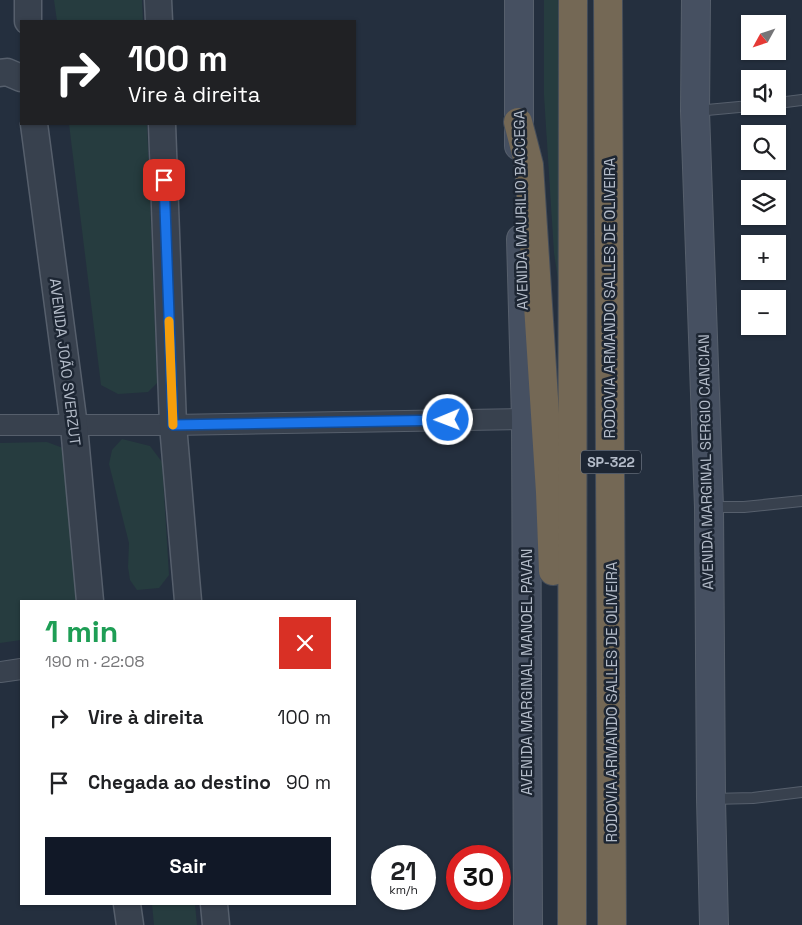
<!DOCTYPE html>
<html lang="pt">
<meta charset="utf-8">
<style>
body{margin:0;font-family:"Space Grotesk",sans-serif;background:#f2f2f2;color:#202124;height:100vh;display:flex;flex-direction:column;font-size:19px;white-space:nowrap}
*{box-sizing:border-box;margin:0}
p{font-size:16px;color:#757577}
.icon{flex:none;width:28px;height:28px;fill:none;stroke:currentColor;stroke-width:2;stroke-linecap:round;stroke-linejoin:round}
.map{position:relative;flex:1;overflow:hidden}
.drawer{position:absolute;left:20px;top:600px;width:336px;height:305px;display:flex;flex-direction:column;background:#fff;border-radius:0px;box-shadow:0 1px 4px #0004}
.drawer>*{flex:none}
.guide{position:absolute;left:20px;top:20px;width:336px;height:105px;border-radius:0px;box-shadow:0 1px 4px #0004;background:#202124;color:#fff;overflow:hidden}
.needle{width:32px;rotate:230deg}
.fabs{position:absolute;left:741px;top:15px;display:grid;gap:10px}
.fabs a{display:grid;place-items:center;width:45px;height:45px;border-radius:0px;background:#fff;box-shadow:0 1px 4px #0004;font-size:25px}
.speed{position:absolute;left:371px;top:845px;display:flex;gap:10px;font-size:25px;font-weight:700;text-align:center}
.speed>*{display:grid;place-content:center;width:65px;height:65px;border-radius:50%;background:#fff;box-shadow:0 1px 4px #0004;line-height:1}
.speed small{font-size:12px;font-weight:400}
.speed .limit{border:8px solid #d22;background:#fff;color:#111}
.pin{position:absolute;display:grid;place-items:center;width:42px;height:42px;color:#fff;margin:-21px;border-radius:10px;box-shadow:0 2px 8px #0006}
.me{position:absolute;width:55px;margin:-28px;rotate:269deg;stroke-linejoin:round;filter:drop-shadow(0 0 4px #0008)}
.turn{display:flex;align-items:center;gap:18px;height:105px;padding:0 25px;font-size:22px}
.turn .icon{width:65px;height:65px;stroke-width:2.5}
.turn b{display:block;font-size:35px;line-height:42px}
.round{display:grid;place-items:center;flex:none;width:52px;height:52px;border-radius:0px;background:#f2f2f2}
.overview{display:flex;align-items:center;justify-content:space-between;height:85px;padding:0 25px}
h1{font-size:30px;font-weight:700;line-height:38px;color:#1e9e55}
.cta{display:flex;gap:10px;margin-top:auto;padding:10px 25px}
.cta a{flex:1;height:58px;border-radius:0px;background:#111827;color:#fff;font-size:20px;font-weight:700;line-height:58px;text-align:center}
ul{padding:0;list-style:none}
li{display:flex;align-items:center;gap:15px;height:65px;padding:0 25px}
li div{flex:1}
li b{display:block;font-size:19px}
li em{font-style:normal}
.map>svg:first-child{display:block}
</style>
<div class="map">
<svg width="802" height="925" viewBox="0 0 802 925">
<rect width="100%" height="100%" fill="#242f3e"/>
<g fill="#263c3f">
<path d="M54 0H142L143 21H57Z"/>
<path d="M544 0H562L563 313 554 253 544 95Z"/>
<path d="M69 124H147L157 383 148 392 118 394 101 385Z"/>
<path d="M122 439 150 446 162 462 169 575 159 588 137 590 130 580 128 567 129 543 109 464 112 450Z"/>
<path d="M47 442 63 448 78 601H21V640L0 643V443Z"/>
<path d="M152 904H195L197 925H154Z"/>
</g>
<g fill="none" stroke-linecap="round" stroke-linejoin="round">
<defs>
<g id="service">
<path d="M778 103 802 100"/>
<path d="M696 111 750 106"/>
<path d="M710 507H744L802 501"/>
<path d="M711 799 753 798 802 792"/>
</g>
<g id="minor">
<path d="M0 425H173L526 419"/>
<path d="M0 672 21 669"/>
</g>
<g id="tertiary">
<path d="M28 0V21"/>
<path d="M158 0 159 21"/>
<path d="M0 73 7 72 21 78"/>
<path d="M34 124 74 426 90 601"/>
<path d="M162 124 173 425 188 601"/>
<path d="M127 904 130 925"/>
<path d="M214 904 216 925"/>
</g>
<g id="secondary">
<path d="M696 0 695 111 709 507 711 799 714 925"/>
<path d="M519 146V0"/>
<path d="M521 239 526 419 528 925"/>
</g>
<g id="motorway">
<path d="M608 0 612 925"/>
<path d="M518 122 529 165 550 492 553 571"/>
<path d="M572 925 573 0"/>
</g>
</defs>
<use href="#service" stroke="#565f6c" stroke-width="12"/>
<use href="#minor" stroke="#565f6c" stroke-width="22"/>
<use href="#tertiary" stroke="#565f6c" stroke-width="29"/>
<use href="#secondary" stroke="#565f6c" stroke-width="30"/>
<use href="#motorway" stroke="#434c59" stroke-width="30"/>
<use href="#service" stroke="#38414e" stroke-width="10"/>
<use href="#minor" stroke="#38414e" stroke-width="20"/>
<use href="#tertiary" stroke="#38414e" stroke-width="26"/>
<use href="#secondary" stroke="#465061" stroke-width="28"/>
<use href="#motorway" stroke="#746855" stroke-width="28"/>
</g>
<g fill="none" stroke-linecap="round" stroke-linejoin="round">
<defs>
<path id="route" d="M164 180 173 425 448 420"/>
</defs>
<use href="#route" stroke="#114b97" stroke-width="12"/>
<use href="#route" stroke="#1a73e8" stroke-width="9"/>
<path stroke="#f59e0b" stroke-width="9" d="M169 321 173 425"/>
</g>
<g text-anchor="middle" stroke-width="5" stroke-linejoin="round" paint-order="stroke">
<rect fill="#1d2633" stroke="#878f9c" stroke-width="1" x="581" y="450.5" width="60" height="23" rx="4"/>
<g font-size="14" font-weight="bold" fill="#b4bcc9">
<text x="611" y="467">SP-322</text>
</g>
<g font-size="15" fill="#b4bcc9" stroke="#1d2633">
<text transform="translate(521 210) rotate(-91)" y="5">AVENIDA MAURILIO BACCEGA</text>
<text transform="translate(610 298) rotate(-90)" y="5">RODOVIA ARMANDO SALLES DE OLIVEIRA</text>
<text transform="translate(65 362) rotate(83)" y="5">AVENIDA JOÃO SVERZUT</text>
<text transform="translate(706 462) rotate(-91)" y="5">AVENIDA MARGINAL SERGIO CANCIAN</text>
<text transform="translate(527 672) rotate(-90)" y="5">AVENIDA MARGINAL MANOEL PAVAN</text>
<text transform="translate(612 702) rotate(-90)" y="5">RODOVIA ARMANDO SALLES DE OLIVEIRA</text>
</g>
</g>
</svg>
<div class="fabs">
<a><svg class="needle" viewBox="-14 -14 28 28"><path d="M0-13l5 13h-10z" fill="#e53935"/><path d="M0 13l5-13h-10z" fill="#757577"/></svg></a>
<a><svg class="icon" aria-label="sound" viewBox="0 0 24 24"><path d="M4 9h4l5-4v14l-5-4H4zM17 9q2 3 0 6"/></svg></a>
<a><svg class="icon" aria-label="search" viewBox="0 0 24 24"><circle cx="10" cy="10" r="6"/><path d="M15 15l6 6"/></svg></a>
<a><svg class="icon" aria-label="layers" viewBox="0 0 24 24"><path d="M12 4l9 5-9 5-9-5zM3 14l9 5 9-5"/></svg></a>
<a>+</a>
<a>−</a>
</div>
<div class="speed"><div>21<small>km/h</small></div><div class="limit">30</div></div>
<div class="pin" style="left:164px;top:180px;background:#d93025"><svg class="icon" aria-label="arrive" viewBox="0 0 24 24"><path d="M6 21V4h12l-3 4 3 4H6"/></svg></div>
<svg class="me" style="left:448px;top:420px" viewBox="-20 -20 40 40"><circle r="17" fill="#1a73e8" stroke="#fff" stroke-width="3"/><path d="M0-11L8 9 0 5-8 9z" fill="#fff"/></svg>
<div class="guide">
<div class="turn"><svg class="icon" aria-label="right" viewBox="0 0 24 24"><path d="M7 20v-9h11M14 6l5 5-5 5"/></svg><div><b>100 m</b>Vire à direita</div></div>
</div>
<section class="drawer">
<div class="overview"><div><h1>1 min</h1><p>190 m · 22:08</p></div><a class="round" style="background:#d93025;color:#fff"><svg class="icon" aria-label="close" viewBox="0 0 24 24"><path d="M6 6l12 12M18 6L6 18"/></svg></a></div>
<ul>
<li><svg class="icon" aria-label="right" viewBox="0 0 24 24"><path d="M7 20v-9h11M14 6l5 5-5 5"/></svg><div><b>Vire à direita</b></div><em>100 m</em></li>
<li><svg class="icon" aria-label="arrive" viewBox="0 0 24 24"><path d="M6 21V4h12l-3 4 3 4H6"/></svg><div><b>Chegada ao destino</b></div><em>90 m</em></li>
</ul>
<div class="cta"><a>Sair</a></div>
</section>
</div>
